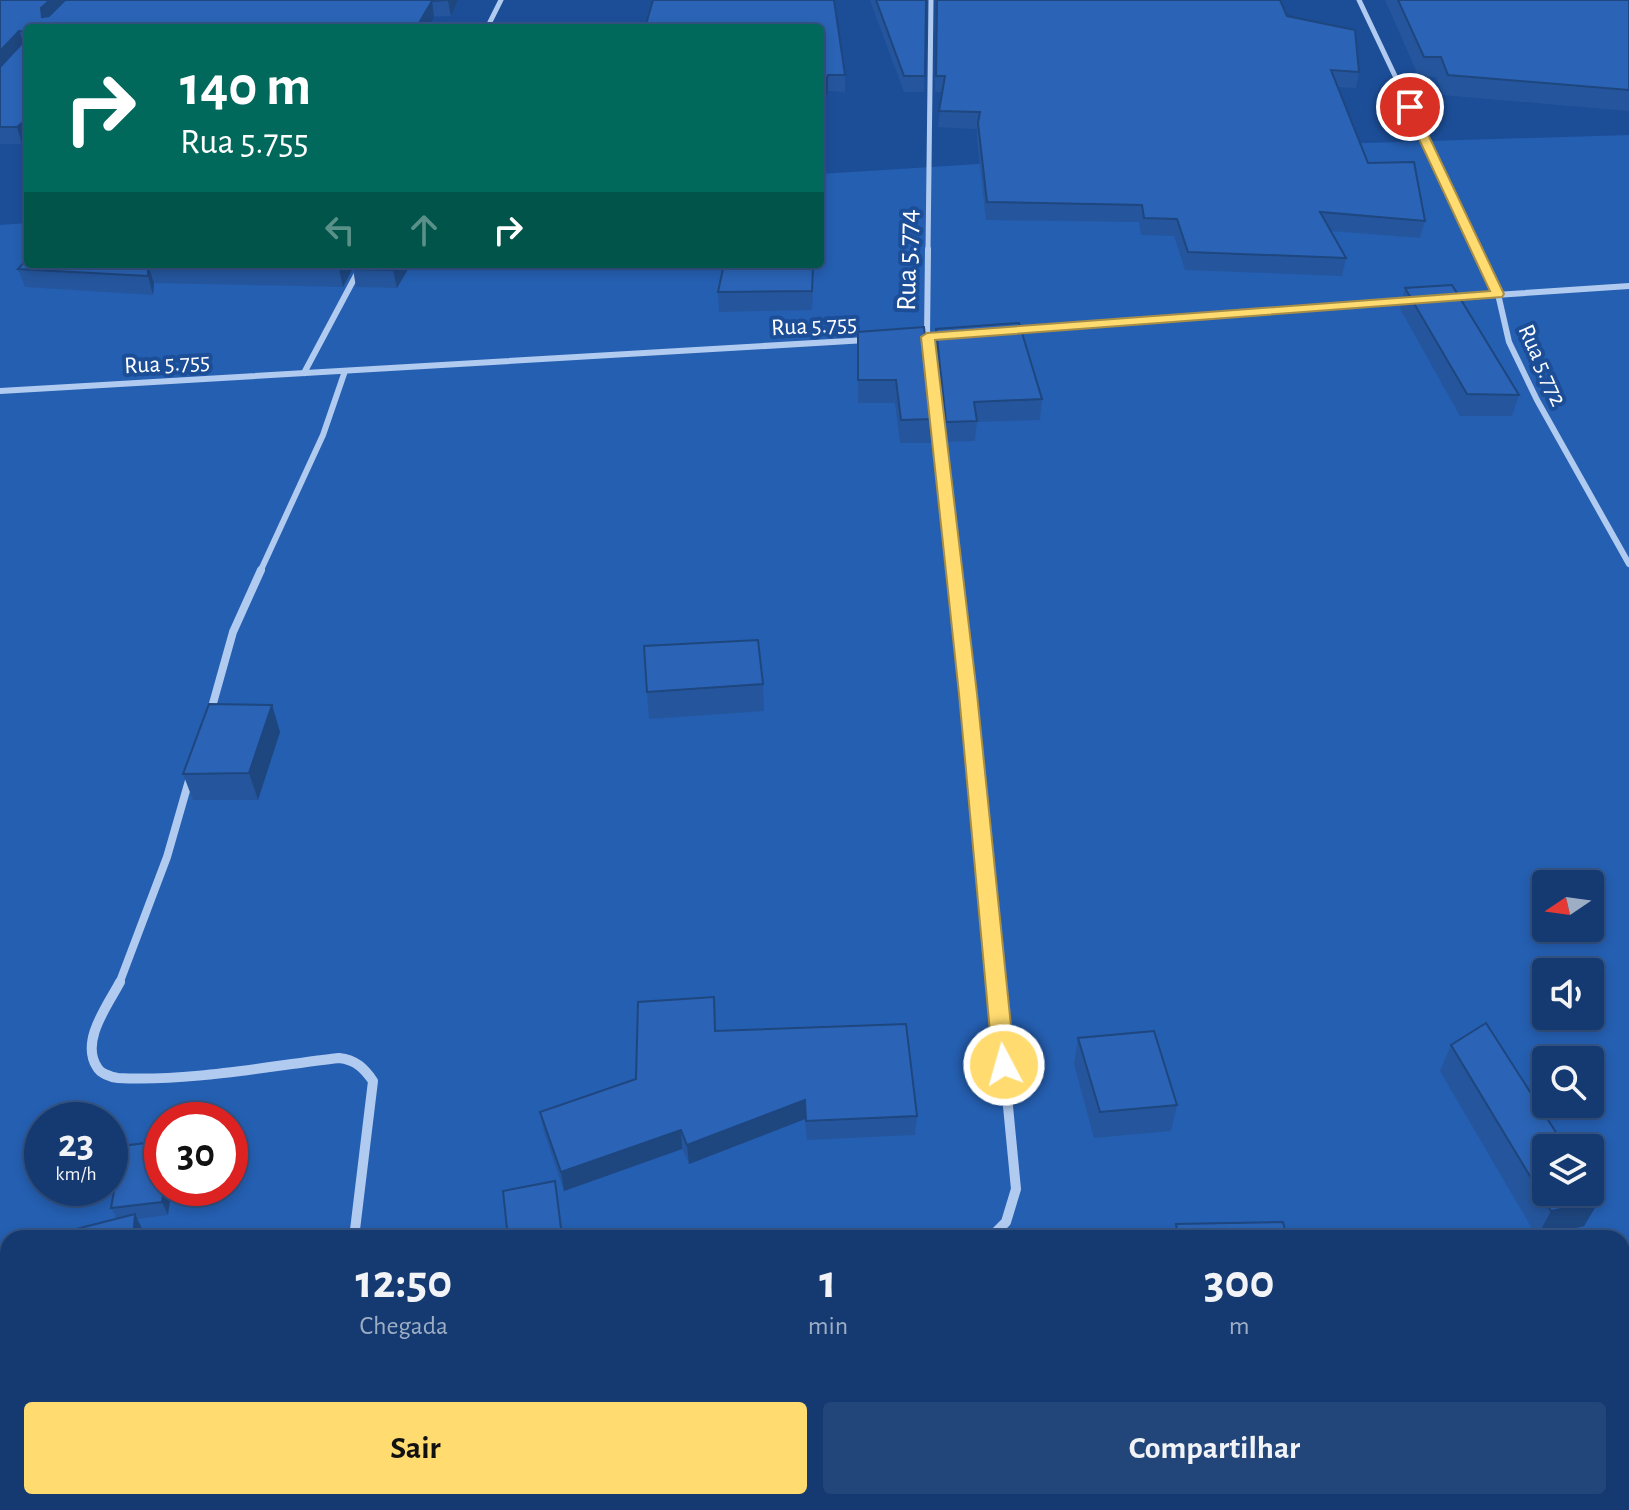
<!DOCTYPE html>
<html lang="pt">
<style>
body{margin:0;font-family:"Alegreya Sans",sans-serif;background:#22457a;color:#f1f3f6;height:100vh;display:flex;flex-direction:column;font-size:30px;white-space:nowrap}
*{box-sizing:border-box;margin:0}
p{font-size:26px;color:#9dadc4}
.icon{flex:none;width:44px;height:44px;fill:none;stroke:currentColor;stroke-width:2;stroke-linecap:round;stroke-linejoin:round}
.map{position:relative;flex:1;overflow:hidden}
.side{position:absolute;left:0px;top:1230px;width:1630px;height:280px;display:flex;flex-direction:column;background:#153a72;border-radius:24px 24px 0 0;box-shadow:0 4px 12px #0003,0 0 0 2px #345484}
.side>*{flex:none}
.top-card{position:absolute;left:24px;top:24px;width:800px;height:244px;border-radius:8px;box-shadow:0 4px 12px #0003,0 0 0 2px #345484;background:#00695c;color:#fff;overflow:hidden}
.needle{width:52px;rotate:257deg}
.controls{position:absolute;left:1532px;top:870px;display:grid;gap:16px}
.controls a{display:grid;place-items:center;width:72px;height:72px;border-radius:8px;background:#153a72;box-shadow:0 4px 12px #0003,0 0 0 2px #345484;font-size:40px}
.speed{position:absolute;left:24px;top:1102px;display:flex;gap:16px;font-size:40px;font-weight:700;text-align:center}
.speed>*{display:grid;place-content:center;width:104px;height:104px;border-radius:50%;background:#153a72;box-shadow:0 4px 12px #0003,0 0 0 2px #345484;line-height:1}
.speed small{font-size:20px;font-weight:400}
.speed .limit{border:12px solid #d22;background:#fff;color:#111}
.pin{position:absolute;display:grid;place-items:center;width:68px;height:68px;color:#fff;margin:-34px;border:4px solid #fff;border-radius:50%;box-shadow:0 2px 8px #0007}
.me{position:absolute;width:88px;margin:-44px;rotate:354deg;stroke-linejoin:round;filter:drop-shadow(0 0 6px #0008)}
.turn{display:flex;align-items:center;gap:28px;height:168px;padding:0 24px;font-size:36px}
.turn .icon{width:104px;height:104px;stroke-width:2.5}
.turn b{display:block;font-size:56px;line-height:68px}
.lanes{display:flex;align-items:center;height:76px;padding:0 24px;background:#0003;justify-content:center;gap:40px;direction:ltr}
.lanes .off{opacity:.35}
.eta{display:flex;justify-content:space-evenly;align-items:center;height:136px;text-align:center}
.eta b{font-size:48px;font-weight:700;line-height:56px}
.cta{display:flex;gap:16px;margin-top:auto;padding:16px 24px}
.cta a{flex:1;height:92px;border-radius:8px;background:#ffdb70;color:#111;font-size:32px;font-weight:700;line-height:92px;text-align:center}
.cta a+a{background:#22457a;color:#f1f3f6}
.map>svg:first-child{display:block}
</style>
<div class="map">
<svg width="1629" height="1510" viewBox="0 0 1629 1510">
<rect width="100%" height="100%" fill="#1c4e98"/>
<path fill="#255fb1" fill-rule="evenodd" d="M1629 135V1510H0V225L28 223V264H820V174L1266 146ZM1546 884H1590V928H1546ZM1546 972H1590V1016H1546ZM1546 1060H1590V1104H1546ZM42 1120H110V1188H42ZM162 1120H230V1188H162ZM1546 1148H1590V1192H1546ZM8 1238H1622V1502H8Z"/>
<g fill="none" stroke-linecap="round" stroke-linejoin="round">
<g stroke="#b1cbf0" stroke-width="5">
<path d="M1359 0 1478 251"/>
<path d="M487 28 501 0"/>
<path d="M928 251 931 0"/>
</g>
<g stroke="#b1cbf0" stroke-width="6">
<path d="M928 249 927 337 954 572"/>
<path d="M1477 249 1498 294 1509 342 1537 400 1629 564"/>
<path d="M1450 298 1629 286"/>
<path d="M1011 330 1413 300"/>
<path d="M916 337 946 335"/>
<path d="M304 373 362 264"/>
<path d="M0 391 866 340"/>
<path d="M260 572 323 435 345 371"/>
</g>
<g stroke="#b1cbf0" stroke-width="8">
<path d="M954 570 996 984"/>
<path d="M210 714 233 632 261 570"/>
<path d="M119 984 167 857 190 777"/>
</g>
<g stroke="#b1cbf0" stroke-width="10">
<path d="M120 982C108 1005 80 1041 97 1067 100 1073 110 1077 118 1078 187 1082 269 1066 339 1058 356 1060 364 1068 373 1081L354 1238"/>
<path d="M990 1238 1006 1222 1016 1189 996 982"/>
<path d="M844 1502 847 1510"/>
<path d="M323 1510 324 1502"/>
</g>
</g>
<g fill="#25569d">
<path d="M0 0H458L451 16 28 28 22 144H0Z"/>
<path d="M870 0H926L924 92H904Z"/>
<path d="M936 0H1280L1287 16 1359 72 1356 88 1338 87 1368 163 1425 221 1420 238 1330 231 1346 258 1342 276 1185 270 1174 236 1141 235 1139 222 986 220 977 140V129L938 127 942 92H935Z"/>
<path d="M1385 0H1629V111L1443 95 1436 77H1419Z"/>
<path d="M820 28 845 75V92L828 91 820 111Z"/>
<path d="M28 258 355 264 343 287 154 283 153 295 25 287 18 269Z"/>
<path d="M355 264H411L397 288 356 287 353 269Z"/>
<path d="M814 264 812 310 719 312 718 292Z"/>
<path d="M1405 288 1519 395 1512 416H1460L1400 309Z"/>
<path d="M936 329 1042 399 1040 420 977 422 975 441 945 442 934 349Z"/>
<path d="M858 332 934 419 933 443H900L895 403H858Z"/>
<path d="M763 684 764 711 649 719 647 692Z"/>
<path d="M272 705 280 732 258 800H193L183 774Z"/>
<path d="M716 1031 917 1116 915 1135 807 1140 805 1119 689 1164 682 1149 564 1191 544 1132 540 1112 636 1079Z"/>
<path d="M1078 1038 1177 1105 1171 1131 1094 1138 1074 1064Z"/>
<path d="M1451 1045 1599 1201 1584 1226 1537 1237 1440 1071Z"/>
<path d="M162 1141 168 1215 137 1219 145 1235 117 1219 111 1208Z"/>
<path d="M1176 1224 1287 1238H1172Z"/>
</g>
<g fill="#1e467f">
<path d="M50 0H71L46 24 42 17 41 8Z"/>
<path d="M449 0H458L451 16 448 1Z"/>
<path d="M432 1 434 17 428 28H416Z"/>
<path d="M19 31 25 47 0 73V51Z"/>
<path d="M828 75V91L820 111V94Z"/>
<path d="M28 118V140L22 144 17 127Z"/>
<path d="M342 264H355L343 287 339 269Z"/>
<path d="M397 264H411L397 288 393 270Z"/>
<path d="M148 265 154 283 153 295 148 276Z"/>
<path d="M272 705 280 732 258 800 249 773Z"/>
<path d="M805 1100V1119L689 1164 687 1145Z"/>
<path d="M681 1130 682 1149 564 1191 561 1172Z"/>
<path d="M164 1188H172L168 1215 162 1202Z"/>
<path d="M1599 1201 1584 1226 1537 1237 1551 1211Z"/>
<path d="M135 1214 145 1235V1238H133Z"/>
<path d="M22 1502H40L39 1510H21Z"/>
</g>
<g fill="#2b64b6" stroke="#1e467f" stroke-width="2">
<path d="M0 0H50L41 8 42 17 49 16 65 0H449L432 1 416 28H28V118L17 127H0V67L27 38V32L19 31 0 51Z"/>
<path d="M653 0H834L845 75H828L820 94V28H645Z"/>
<path d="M876 0H926L925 76H904Z"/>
<path d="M937 0H1280L1287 16 1355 30 1359 72 1331 70 1368 163 1414 162 1425 221 1320 212 1346 258 1188 252 1177 219 1144 218 1142 205 987 202 978 123 980 112 939 111 945 76H936Z"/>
<path d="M1398 0H1629V90L1448 75 1441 57H1424Z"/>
<path d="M28 258V264H342L339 269 148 265V276L18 269Z"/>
<path d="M355 264H397L393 270 353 269Z"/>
<path d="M724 264H813L812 291 718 292Z"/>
<path d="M1452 285 1519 395 1467 394 1405 288Z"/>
<path d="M1019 323 1042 399 974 402 977 421 946 422 936 329Z"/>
<path d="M924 327 934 419 901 420 896 380H858V332Z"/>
<path d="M758 640 763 684 647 692 644 646Z"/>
<path d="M209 704 272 705 249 773 183 774Z"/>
<path d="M714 997 715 1031 906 1024 917 1116 806 1121 805 1100 687 1145 681 1130 561 1172 540 1112 636 1079 638 1002Z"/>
<path d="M1486 1023 1566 1148H1546V1192H1590V1186L1599 1201 1551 1211 1451 1045Z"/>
<path d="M1154 1031 1177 1105 1100 1112 1078 1038Z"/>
<path d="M162 1141V1188H164L162 1202 111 1208 122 1146Z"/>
<path d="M555 1181 562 1236 551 1238H508L503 1191Z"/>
<path d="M135 1214 133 1238H41Z"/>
<path d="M1283 1222 1287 1238H1179L1176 1224Z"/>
<path d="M8 1246V1502H22L21 1510H0V1248Z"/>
<path d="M628 1504 629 1510H600Z"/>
</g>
<path fill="#ffdb70" stroke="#a68e49" stroke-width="2" d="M1410 104 1415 107 1504 294 1502 297 935 340 977 694 1015 1065 1012 1071 1004 1074 996 1071 993 1065 959 694 921 337 927 333 1490 291 1404 107Z"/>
<g text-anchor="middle" stroke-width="8" stroke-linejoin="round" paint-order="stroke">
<g font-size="24" fill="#fff" stroke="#1c4e98">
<text transform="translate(814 325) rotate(-3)" y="8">Rua 5.755</text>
<text transform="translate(167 363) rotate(-3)" y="8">Rua 5.755</text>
<text transform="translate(1543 365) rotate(66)" y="8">Rua 5.772</text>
</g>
<g font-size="28" fill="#fff" stroke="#1c4e98">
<text transform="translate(906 260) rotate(-89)" y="10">Rua 5.774</text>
</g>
</g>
</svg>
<div class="controls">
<a><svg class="needle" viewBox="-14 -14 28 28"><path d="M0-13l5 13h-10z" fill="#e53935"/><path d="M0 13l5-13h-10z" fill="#9dadc4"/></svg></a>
<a><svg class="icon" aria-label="sound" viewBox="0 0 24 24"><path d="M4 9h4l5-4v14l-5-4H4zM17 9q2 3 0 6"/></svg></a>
<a><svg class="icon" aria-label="search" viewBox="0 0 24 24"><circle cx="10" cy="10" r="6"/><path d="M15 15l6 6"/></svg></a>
<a><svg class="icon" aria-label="layers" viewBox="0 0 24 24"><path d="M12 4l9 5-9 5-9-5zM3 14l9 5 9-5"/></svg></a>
</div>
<div class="speed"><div>23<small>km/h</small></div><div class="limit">30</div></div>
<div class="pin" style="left:1410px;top:107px;background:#d93025"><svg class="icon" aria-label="arrive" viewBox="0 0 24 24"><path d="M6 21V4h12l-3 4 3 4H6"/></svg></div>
<svg class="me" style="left:1004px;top:1065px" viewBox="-20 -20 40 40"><circle r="17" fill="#ffdb70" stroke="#fff" stroke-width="3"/><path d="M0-11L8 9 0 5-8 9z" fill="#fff"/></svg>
<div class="top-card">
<div class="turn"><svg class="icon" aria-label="right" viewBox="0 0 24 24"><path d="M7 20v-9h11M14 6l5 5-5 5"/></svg><div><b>140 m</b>Rua 5.755</div></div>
<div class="lanes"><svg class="icon off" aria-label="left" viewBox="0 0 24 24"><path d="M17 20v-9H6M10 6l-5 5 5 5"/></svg><svg class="icon off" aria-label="ahead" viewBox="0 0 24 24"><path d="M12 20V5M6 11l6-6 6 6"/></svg><svg class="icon" aria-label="right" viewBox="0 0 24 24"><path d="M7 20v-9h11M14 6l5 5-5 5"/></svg></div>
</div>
<section class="side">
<div class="eta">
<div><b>12:50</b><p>Chegada</p></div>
<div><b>1</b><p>min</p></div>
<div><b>300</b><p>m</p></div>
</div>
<div class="cta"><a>Sair</a><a>Compartilhar</a></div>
</section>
</div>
